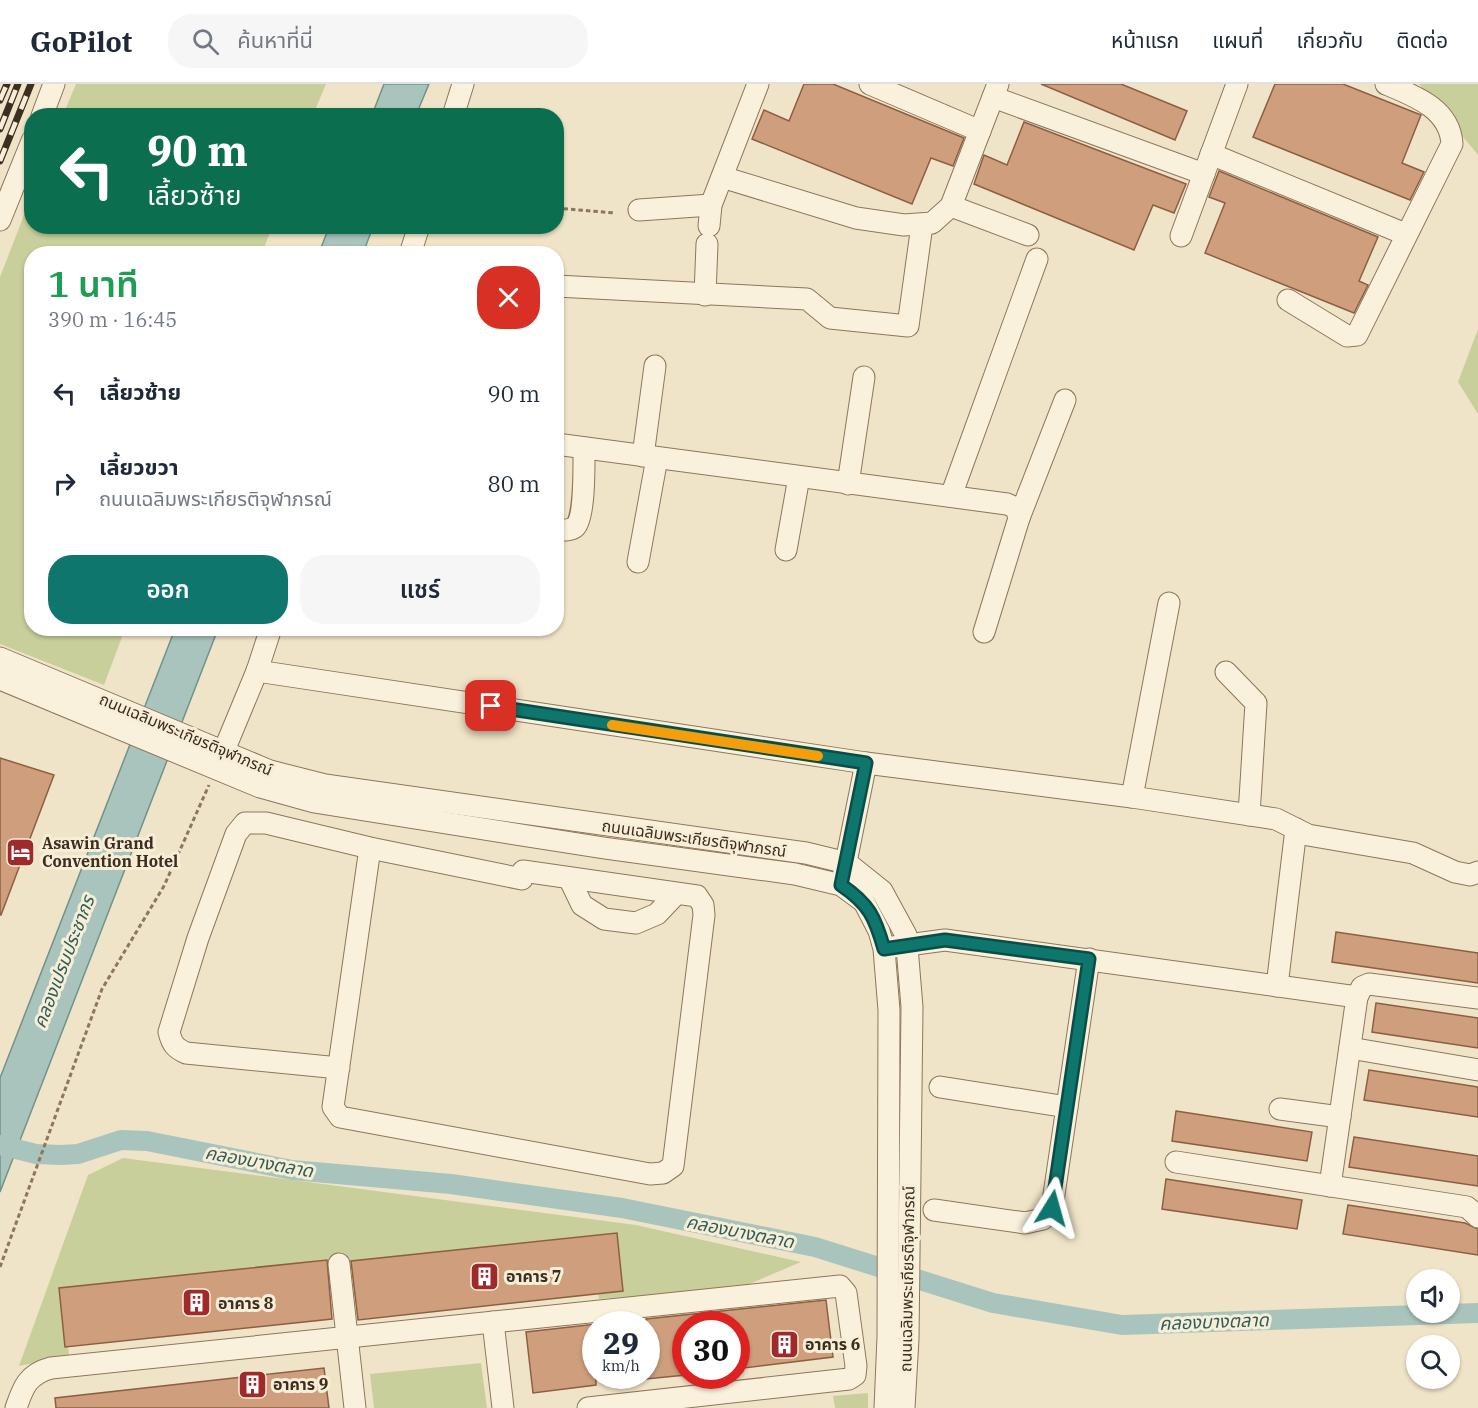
<!DOCTYPE html>
<html lang="th">
<meta charset="utf-8">
<style>
body{margin:0;font-family:"IBM Plex Serif","Noto Sans Thai",serif;background:#f6f6f7;color:#1f2937;height:100vh;display:flex;flex-direction:column;font-size:22px;white-space:nowrap}
*{box-sizing:border-box;margin:0}
p{font-size:20px;color:#747a83}
.icon{flex:none;width:33px;height:33px;fill:none;stroke:currentColor;stroke-width:2;stroke-linecap:round;stroke-linejoin:round}
.map{position:relative;flex:1;overflow:hidden}
.sheet{position:absolute;left:24px;top:162px;width:540px;height:390px;display:flex;flex-direction:column;background:#fff;border-radius:24px;box-shadow:0 2px 4px #0004}
.sheet>*{flex:none}
.hud{position:absolute;left:24px;top:24px;width:540px;height:126px;border-radius:24px;box-shadow:0 2px 4px #0004;background:#0b6e4f;color:#fff;overflow:hidden}
.tools{position:absolute;left:1406px;top:1185px;display:grid;gap:12px}
.tools a{display:grid;place-items:center;width:54px;height:54px;border-radius:50%;background:#fff;box-shadow:0 2px 4px #0004;font-size:30px}
.speed{position:absolute;left:582px;top:1227px;display:flex;gap:12px;font-size:30px;font-weight:700;text-align:center}
.speed>*{display:grid;place-content:center;width:78px;height:78px;border-radius:50%;background:#fff;box-shadow:0 2px 4px #0004;line-height:1}
.speed small{font-size:15px;font-weight:400}
.speed .limit{border:9px solid #d22;background:#fff;color:#111}
.pin{position:absolute;display:grid;place-items:center;width:51px;height:51px;color:#fff;margin:-26px;border-radius:12px;box-shadow:0 3px 9px #0006}
.me{position:absolute;width:66px;margin:-33px;rotate:8deg;stroke-linejoin:round;filter:drop-shadow(0 0 4px #0008)}
.turn{display:flex;align-items:center;gap:21px;height:126px;padding:0 24px;font-size:27px}
.turn .icon{width:78px;height:78px;stroke-width:2.5}
.turn b{display:block;font-size:42px;line-height:51px}
.round{display:grid;place-items:center;flex:none;width:63px;height:63px;border-radius:24px;background:#f6f6f7}
.head{display:flex;align-items:center;justify-content:space-between;height:102px;padding:0 24px}
h1{font-size:36px;font-weight:600;line-height:45px;color:#1e9e55}
.primary-button{display:flex;gap:12px;margin-top:auto;padding:12px 24px}
.primary-button a{flex:1;height:69px;border-radius:24px;background:#0f766e;color:#fff;font-size:24px;font-weight:600;line-height:69px;text-align:center}
.primary-button a+a{background:#f6f6f7;color:#1f2937}
ul{padding:0;list-style:none}
li{display:flex;align-items:center;gap:18px;height:90px;padding:0 24px}
li div{flex:1}
li b{display:block;font-size:22px}
li em{font-style:normal}
header{display:flex;align-items:center;gap:36px;box-sizing:border-box;height:84px;padding:0 30px;background:#fff;border-bottom:2px solid #e0e1e3}
header strong{font-size:28px}
nav{display:flex;gap:33px;margin-inline-start:auto;font-size:21px}
.search{width:420px;height:54px;background:#f6f6f7;display:flex;align-items:center;gap:15px;box-sizing:border-box;padding:0 21px;border-radius:24px;color:#747a83;font-size:22px}
.map>svg:first-child{display:block}
</style>
<header>
<strong>GoPilot</strong>
<div class="search"><svg class="icon" aria-label="search" viewBox="0 0 24 24"><circle cx="10" cy="10" r="6"/><path d="M15 15l6 6"/></svg>ค้นหาที่นี่</div>
<nav><a>หน้าแรก</a><a>แผนที่</a><a>เกี่ยวกับ</a><a>ติดต่อ</a></nav>
</header>
<div class="map">
<svg width="1478" height="1324" viewBox="0 0 1478 1324">
<rect width="100%" height="100%" fill="#f0e4c8"/>
<g fill="#c9cf9b">
<path d="M76 0H326L313 31H63Z"/>
<path d="M1419 0H1478V71Z"/>
<path d="M31 113 32 142 272 143 262 169 32 170V544L125 545 104 601 0 560V193Z"/>
<path d="M1478 245V330L1458 298Z"/>
<path d="M123 1074 636 1141 801 1178 740 1204 599 1215 591 1159 64 1211 69 1272 19 1282 88 1091Z"/>
<path d="M481 1279 487 1324H374L370 1290Z"/>
<path d="M868 1309V1324H835L833 1312Z"/>
</g>
<g fill="#a9c4bc" stroke="#6f938a" stroke-width="1.5">
<path d="M384 0H429L416 31H372Z"/>
<path d="M329 143V142L373 143 363 169H319Z"/>
<path d="M175 545H218L0 1108V994Z"/>
</g>
<g fill="none" stroke-linecap="round" stroke-linejoin="round">
<path stroke="#a9c4bc" stroke-width="20" d="M0 1061 36 1070 61 1071 78 1070 121 1056 147 1057 292 1086 451 1100 622 1124 815 1163 993 1219 1122 1241 1478 1229"/>
</g>
<g fill="#cf9f7d" stroke="#8d5f41" stroke-width="1.5">
<path d="M804 0H833L964 54 953 82 931 74 912 120 752 55 764 26 789 37Z"/>
<path d="M1041 0H1121L1187 27 1175 56Z"/>
<path d="M1275 0H1343L1421 31 1402 79 1424 88 1410 116 1253 53Z"/>
<path d="M1024 38 1186 100 1174 129 1153 121 1134 166 974 100 984 71 1007 81Z"/>
<path d="M1219 87 1378 153 1359 197 1368 201 1354 229 1205 169 1225 119 1209 113Z"/>
<path d="M0 674 54 691 1 831H0Z"/>
<path d="M1336 848 1478 869V899L1332 878Z"/>
<path d="M1376 919 1478 934V964L1372 948Z"/>
<path d="M1369 986 1478 1003V1033L1364 1016Z"/>
<path d="M1176 1027 1312 1048 1307 1077 1172 1057Z"/>
<path d="M1354 1053 1478 1072V1102L1349 1083Z"/>
<path d="M1166 1095 1302 1116 1297 1145 1162 1125Z"/>
<path d="M1348 1121 1465 1139 1478 1145V1171L1343 1150Z"/>
<path d="M617 1149 623 1207 358 1236 351 1177Z"/>
<path d="M327 1176 332 1235 65 1263 59 1204Z"/>
<path d="M826 1216 833 1273 736 1285V1240H686V1291L646 1295V1235Z"/>
<path d="M596 1240V1301L533 1309 526 1248Z"/>
<path d="M324 1284 329 1324H56L55 1314Z"/>
</g>
<g fill="none" stroke-linecap="round" stroke-linejoin="round">
<defs>
<g id="minor">
<path d="M870 0 980 47"/>
<path d="M993 13 1204 90"/>
<path d="M42 32 54 0"/>
<path d="M453 32 463 0"/>
<path d="M1211 70 1405 150"/>
<path d="M722 93 856 134 904 141 932 139 951 122 998 0"/>
<path d="M951 122 1028 151"/>
<path d="M639 126 711 121"/>
<path d="M0 136 32 57"/>
<path d="M709 142 711 121 758 0"/>
<path d="M1181 152 1237 0"/>
<path d="M410 170 419 142"/>
<path d="M556 202 807 215 830 234 908 242 922 141"/>
<path d="M705 211 707 160"/>
<path d="M1288 216 1347 252 1357 251 1452 60C1450 25 1415 12 1386 0"/>
<path d="M556 360 1007 420 1016 424 1019 434 984 548"/>
<path d="M643 372 655 282"/>
<path d="M848 400 864 293"/>
<path d="M951 412 1037 175"/>
<path d="M1019 434 1065 316"/>
<path d="M556 446C562 446 570 447 575 443 585 434 584 379 584 364"/>
<path d="M786 466 799 393"/>
<path d="M638 478 657 374"/>
<path d="M0 574 270 687 325 701 806 769 847 779 882 807 906 851 912 923 908 1255 904 1324"/>
<path d="M257 587 866 679 1132 713 1276 735 1308 751 1413 769 1455 788 1470 791 1478 788"/>
<path d="M1226 588 1256 619 1249 731"/>
<path d="M0 595 260 703 314 718 604 764 795 790 841 801 864 818 879 847 884 865 889 926 888 1253 885 1324"/>
<path d="M218 681 257 587 271 544"/>
<path d="M1132 713 1169 519"/>
<path d="M843 793 866 679"/>
<path d="M569 794 582 821 604 835 636 839 657 830 676 810"/>
<path d="M893 863 945 856 1357 913 1330 1102"/>
<path d="M1277 902 1296 745"/>
<path d="M1357 913 1362 903 1369 900 1478 914"/>
<path d="M1350 964 1478 986"/>
<path d="M339 984 186 969C175 964 172 960 169 948L198 854 236 750 245 739H266L370 764 522 795 523 787 697 812 703 821 704 831 673 1082 663 1089 650 1090 340 1033 333 1023 370 764"/>
<path d="M940 1003 1067 1023"/>
<path d="M1280 1025 1340 1033"/>
<path d="M1176 1078 1467 1123 1478 1133"/>
<path d="M934 1126 1025 1139 1043 1135 1052 1124 1089 875"/>
<path d="M339 1180 355 1324"/>
<path d="M493 1238 503 1324"/>
<path d="M16 1324C23 1303 28 1290 51 1284L840 1202 846 1209 856 1282 855 1291 849 1295 588 1324"/>
</g>
</defs>
<use href="#minor" stroke="#8d765c" stroke-width="23"/>
<g stroke="#8d765c" stroke-width="3" stroke-dasharray="4.5 3" stroke-linecap="butt">
<path d="M556 124 615 129"/>
<path d="M0 1183 102 905 164 802 209 701"/>
</g>
<use href="#minor" stroke="#faf1dc" stroke-width="21"/>
<defs>
<g id="rail">
<path d="M0 16 7 0"/>
<path d="M0 45 18 0"/>
<path d="M0 77 31 0"/>
</g>
</defs>
<use href="#rail" stroke="#3d2e20" stroke-width="7"/>
<use href="#rail" stroke="#f7eed8" stroke-width="4.5" stroke-dasharray="14" stroke-linecap="butt"/>
</g>
<g fill="none" stroke-linecap="round" stroke-linejoin="round">
<defs>
<path id="route" d="M491 622 866 679 841 801C869 820 875 833 884 865L945 856 1089 875 1052 1124"/>
</defs>
<use href="#route" stroke="#0a4d48" stroke-width="15"/>
<use href="#route" stroke="#0f766e" stroke-width="10"/>
<path stroke="#f59e0b" stroke-width="10" d="M612 641 818 672"/>
</g>
<defs>
<symbol id="hotel-square" viewBox="-11 -11 22 22"><rect x="-9" y="-9" width="18" height="18" rx="4" fill="#9e2a2b" stroke="#f7eed8"/><path d="M-6-4.5h1.5V1H6V5H4.5V3h-9V5H-6ZM-4 0a1.8 1.8 0 1 1 3.6 0ZM.5 0V-2.5h3Q6-2.5 6 0Z" fill="#fff"/></symbol>
<symbol id="building-square" viewBox="-11 -11 22 22"><rect x="-9" y="-9" width="18" height="18" rx="4" fill="#9e2a2b" stroke="#f7eed8"/><path d="M-4-6H4V6H1V3H-1V6H-4ZM-2.5-4.3h1.7v1.8h-1.7ZM.8-4.3h1.7v1.8H.8ZM-2.5-1h1.7V.8h-1.7ZM.8-1h1.7V.8H.8Z" fill="#fff"/></symbol>
</defs>
<g fill-rule="evenodd">
<use href="#hotel-square" x="4" y="752" width="33" height="33"/>
<use href="#building-square" x="468" y="1176" width="33" height="33"/>
<use href="#building-square" x="180" y="1202" width="33" height="33"/>
<use href="#building-square" x="768" y="1244" width="33" height="33"/>
<use href="#building-square" x="236" y="1284" width="33" height="33"/>
</g>
<g text-anchor="middle" stroke-width="6" stroke-linejoin="round" paint-order="stroke">
<g font-size="16" fill="#3d2e20" stroke="#f7eed8">
<text transform="translate(186 650) rotate(23)" y="6">ถนนเฉลิมพระเกียรติจุฬาภรณ์</text>
<text transform="translate(694 754) rotate(8)" y="6">ถนนเฉลิมพระเกียรติจุฬาภรณ์</text>
<text transform="translate(907 1195) rotate(-89)" y="6">ถนนเฉลิมพระเกียรติจุฬาภรณ์</text>
</g>
<g font-size="16" font-weight="bold" fill="#3d2e20" stroke="#f7eed8" text-anchor="start">
<text x="42" y="765">Asawin Grand<tspan x="42" dy="18">Convention Hotel</tspan></text>
<text x="506" y="1198">อาคาร 7</text>
<text x="218" y="1225">อาคาร 8</text>
<text x="805" y="1266">อาคาร 6</text>
<text x="273" y="1306">อาคาร 9</text>
</g>
<g font-size="18" font-style="italic" fill="#2f5d5a" stroke="#f7eed8">
<text transform="translate(64 878) rotate(-69)" y="6">คลองเปรมประชากร</text>
<text transform="translate(259 1078) rotate(10)" y="6">คลองบางตลาด</text>
<text transform="translate(740 1148) rotate(11)" y="6">คลองบางตลาด</text>
<text transform="translate(1214 1238) rotate(-2)" y="6">คลองบางตลาด</text>
</g>
</g>
</svg>
<div class="tools">
<a><svg class="icon" aria-label="sound" viewBox="0 0 24 24"><path d="M4 9h4l5-4v14l-5-4H4zM17 9q2 3 0 6"/></svg></a>
<a><svg class="icon" aria-label="search" viewBox="0 0 24 24"><circle cx="10" cy="10" r="6"/><path d="M15 15l6 6"/></svg></a>
</div>
<div class="speed"><div>29<small>km/h</small></div><div class="limit">30</div></div>
<div class="pin" style="left:491px;top:622px;background:#d93025"><svg class="icon" aria-label="arrive" viewBox="0 0 24 24"><path d="M6 21V4h12l-3 4 3 4H6"/></svg></div>
<svg class="me" style="left:1052px;top:1124px" viewBox="-20 -20 40 40"><path d="M0-17L14 15 0 8-14 15z" fill="#0f766e" stroke="#fff" stroke-width="4"/></svg>
<div class="hud">
<div class="turn"><svg class="icon" aria-label="left" viewBox="0 0 24 24"><path d="M17 20v-9H6M10 6l-5 5 5 5"/></svg><div><b>90 m</b>เลี้ยวซ้าย</div></div>
</div>
<section class="sheet">
<div class="head"><div><h1>1 นาที</h1><p>390 m · 16:45</p></div><a class="round" style="background:#d93025;color:#fff"><svg class="icon" aria-label="close" viewBox="0 0 24 24"><path d="M6 6l12 12M18 6L6 18"/></svg></a></div>
<ul>
<li><svg class="icon" aria-label="left" viewBox="0 0 24 24"><path d="M17 20v-9H6M10 6l-5 5 5 5"/></svg><div><b>เลี้ยวซ้าย</b></div><em>90 m</em></li>
<li><svg class="icon" aria-label="right" viewBox="0 0 24 24"><path d="M7 20v-9h11M14 6l5 5-5 5"/></svg><div><b>เลี้ยวขวา</b><p>ถนนเฉลิมพระเกียรติจุฬาภรณ์</p></div><em>80 m</em></li>
</ul>
<div class="primary-button"><a>ออก</a><a>แชร์</a></div>
</section>
</div>
